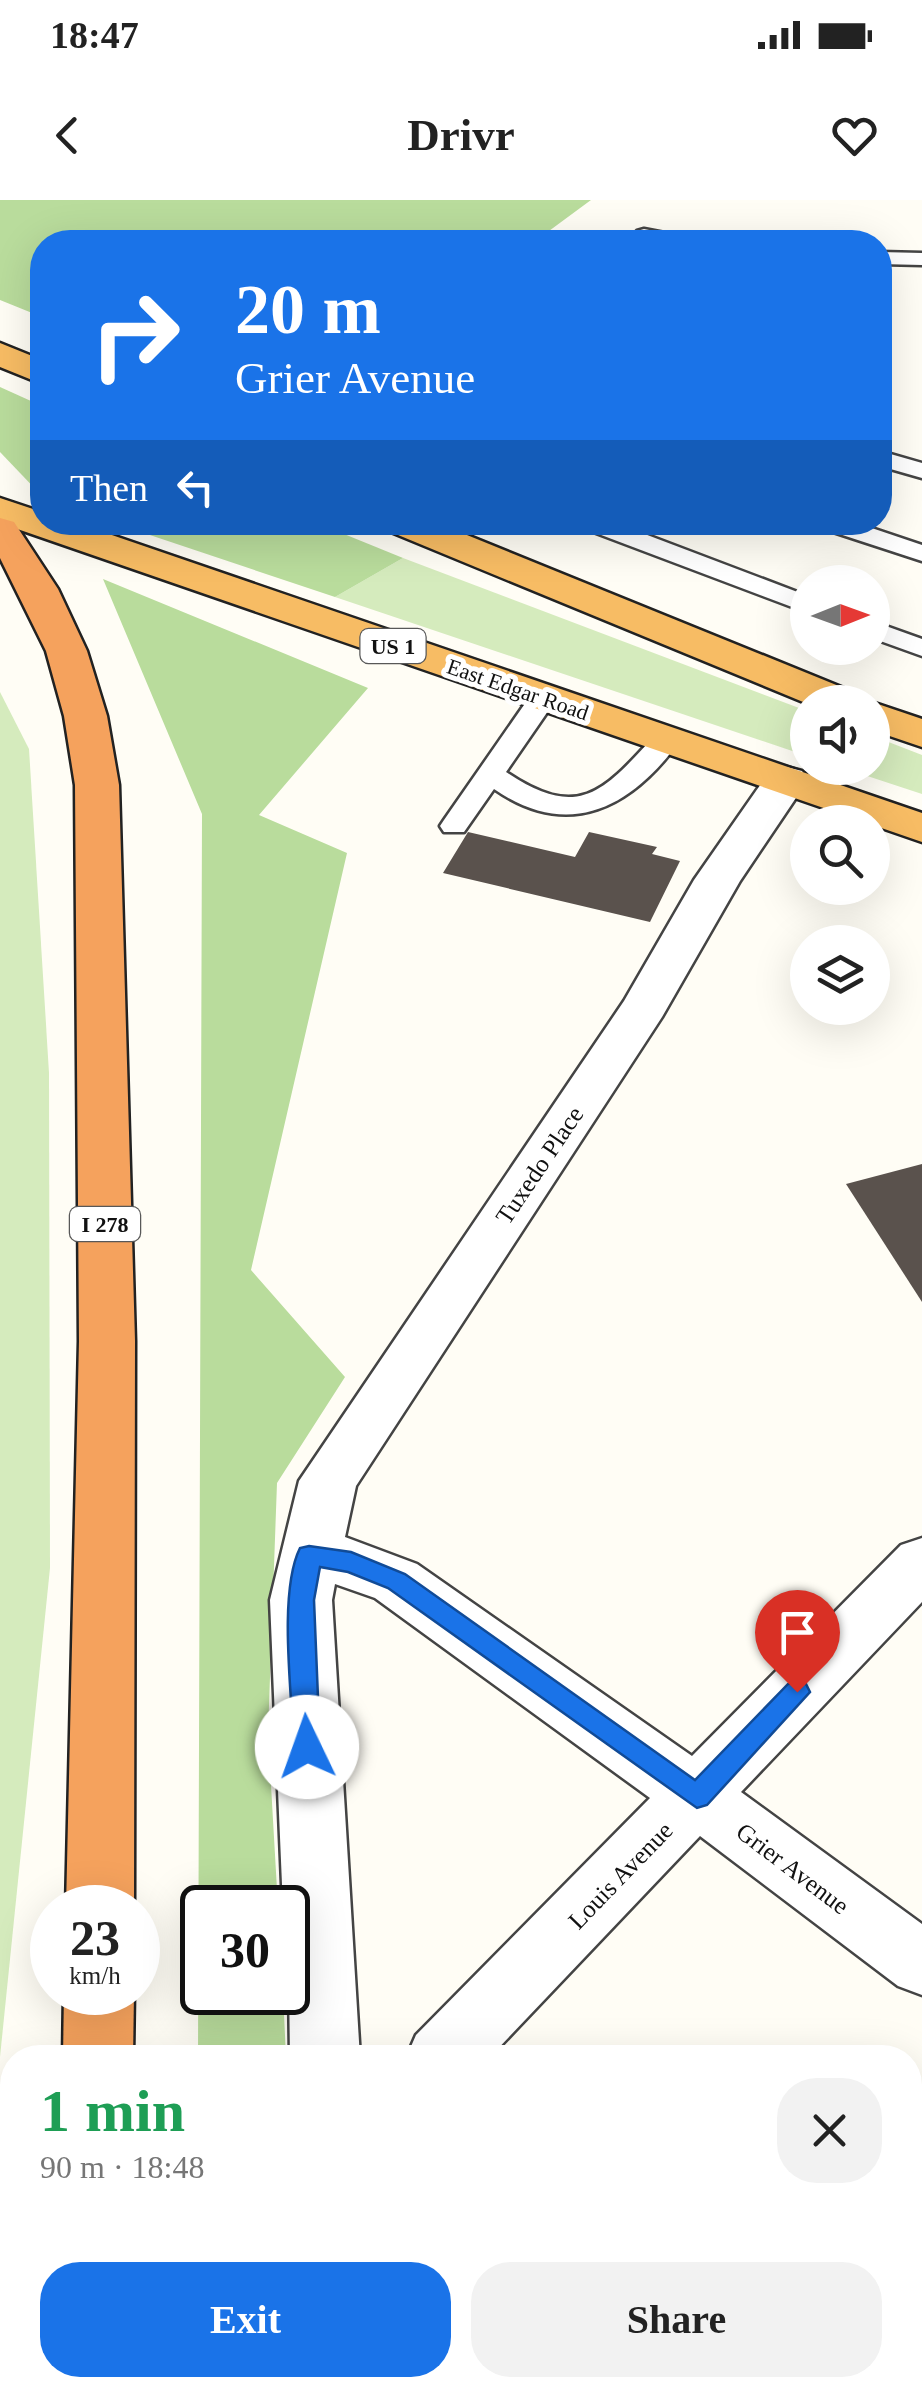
<!DOCTYPE html>
<meta charset="utf-8">
<style>
body{margin:0;font-family:"Times New Roman",serif;background:#f2f2f2;color:#222;height:100vh;display:flex;flex-direction:column;font-size:38px;white-space:nowrap}
*{box-sizing:border-box;margin:0}
p{font-size:32px;color:#767676}
.icon{flex:none;width:55px;height:55px;fill:none;stroke:currentColor;stroke-width:2;stroke-linecap:round;stroke-linejoin:round}
.map{position:relative;flex:1;overflow:hidden}
.panel{position:absolute;left:0px;top:1845px;width:922px;height:352px;display:flex;flex-direction:column;background:#fff;border-radius:40px 40px 0 0;box-shadow:0 10px 40px #0002}
.panel>*{flex:none}
.banner{position:absolute;left:30px;top:30px;width:862px;height:305px;border-radius:40px;box-shadow:0 10px 40px #0002;background:#1a73e8;color:#fff;overflow:hidden}
.needle{width:65px;rotate:89deg}
.buttons{position:absolute;left:790px;top:365px;display:grid;gap:20px}
.buttons a{display:grid;place-items:center;width:100px;height:100px;border-radius:50%;background:#fff;box-shadow:0 10px 40px #0002;font-size:50px}
.speed{position:absolute;left:30px;top:1685px;display:flex;gap:20px;font-size:50px;font-weight:700;text-align:center}
.speed>*{display:grid;place-content:center;width:130px;height:130px;border-radius:50%;background:#fff;box-shadow:0 10px 40px #0002;line-height:1}
.speed small{font-size:25px;font-weight:400}
.speed .limit{border:5px solid #111;border-radius:15px;background:#fff;color:#111}
.pin{position:absolute;display:grid;place-items:center;width:85px;height:85px;color:#fff;margin:-102px -42px;border-radius:50% 50% 50% 0;rotate:-45deg;box-shadow:0 0 10px #0007}
.pin .icon{rotate:45deg}
.me{position:absolute;width:110px;margin:-55px;rotate:357deg;stroke-linejoin:round;filter:drop-shadow(0 0 8px #0008)}
.turn{display:flex;align-items:center;gap:35px;height:210px;padding:0 40px;font-size:45px}
.turn .icon{width:130px;height:130px;stroke-width:2.5}
.turn b{display:block;font-size:70px;line-height:85px}
.then{display:flex;align-items:center;height:95px;padding:0 40px;background:#0003;gap:20px;font-size:38px}
.round{display:grid;place-items:center;flex:none;width:105px;height:105px;border-radius:40px;background:#f2f2f2}
.overview{display:flex;align-items:center;justify-content:space-between;height:170px;padding:0 40px}
h1{font-size:60px;font-weight:600;line-height:75px;color:#1e9e55}
.button{display:flex;gap:20px;margin-top:auto;padding:20px 40px}
.button a{flex:1;height:115px;border-radius:40px;background:#1a73e8;color:#fff;font-size:40px;font-weight:600;line-height:115px;text-align:center}
.button a+a{background:#f2f2f2;color:#222}
.status{display:flex;justify-content:space-between;align-items:center;height:70px;padding:0 50px;background:#fff;direction:ltr}
.status svg{height:28px;fill:currentColor}
header{display:flex;justify-content:space-between;align-items:center;height:130px;padding:0 40px;background:#fff;font-size:45px;font-weight:600}
.map>svg:first-child{display:block}
</style>
<div class="status"><b>18:47</b><svg viewBox="0 0 49 12"><path d="M0 12V9h3v3zM5 12V6h3v6zM10 12V3h3v9zM15 12V0h3v12zM26 1h20v11H26zM47 4h2v5h-2z"/></svg></div>
<header><svg class="icon" aria-label="back" viewBox="0 0 24 24"><path d="M15 5l-7 7 7 7"/></svg>Drivr<svg class="icon" aria-label="heart" viewBox="0 0 24 24"><path d="M12 20l-8-8c-3-5 5-10 8-4 3-6 11-1 8 4z"/></svg></header>
<div class="map">
<svg width="922" height="2197" viewBox="0 0 922 2197">
<rect width="100%" height="100%" fill="#fffdf5"/>
<g fill="#d5ebbd">
<path d="M403 358 807 511V556L335 397Z"/>
<path d="M0 492 29 549 49 873 50 1368 0 1857Z"/>
<path d="M873 536 922 555V594L843 568H872Z"/>
</g>
<g fill="#b9dc9c">
<path d="M0 0H591L534 42H42V117L0 100Z"/>
<path d="M0 187 42 206V296L0 252Z"/>
<path d="M114 323H317L403 358 335 397Z"/>
<path d="M103 379 368 488 259 615 347 653 251 1070 345 1177 277 1283 268 1533 278 1707 202 1708V1792L283 1793 286 1857H198L202 614Z"/>
<rect x="202" y="2185" width="103" height="12"/>
</g>
<g fill="#5a524d">
<path d="M468 632 575 657 589 632 657 647 652 654 680 661 650 722 443 673Z"/>
<path d="M922 964V1102L846 984Z"/>
</g>
<g fill="none" stroke-linecap="round" stroke-linejoin="round">
<defs>
<g id="service">
<path d="M644 29 691 38 695 42 637 39 633 35 637 31Z"/>
<path d="M880 52 922 53V65L880 64Z"/>
<path d="M880 251 922 263V278L880 266Z"/>
<path d="M577 322H613L808 396V413L580 327Z"/>
<path d="M815 322H854L922 345V361L818 327Z"/>
<path d="M872 421 922 439V456L872 438Z"/>
<path d="M543 490 557 498 506 572C580 622 604 591 657 533H677L681 539C632 608 569 641 494 589L464 632H444L440 626 444 620 533 492Z"/>
</g>
<g id="minor">
<path d="M786 567 802 571 808 580 740 681 662 817 356 1286 345 1337 417 1364 692 1556 901 1345 922 1338V1402L741 1592 922 1724V1795L898 1786 700 1636 489 1858H406L416 1835 650 1598 375 1398 335 1384 332 1400 360 1858H290L288 1708H283L270 1400 299 1281 624 801 694 680 770 571Z"/>
<rect x="306" y="2185" width="78" height="12"/>
</g>
<g id="trunk">
<path d="M0 143 42 160V184L0 167Z"/>
<path d="M0 298 42 312V322H74L922 613V642L0 323Z"/>
<path d="M381 322H435L856 493 862 502 808 504 386 330Z"/>
<path d="M870 502H872L922 519V547L872 530Z"/>
</g>
<g id="motorway">
<path d="M0 318 14 322 58 389 87 451 107 516 119 585 135 1141 134 1708H66L79 1141 75 585 64 516 46 451 0 358Z"/>
<path d="M64 1792H134L133 1858H63Z"/>
<rect x="55" y="2185" width="78" height="12"/>
</g>
</defs>
<use href="#service" stroke="#444" stroke-width="5"/>
<use href="#minor" stroke="#444" stroke-width="5"/>
<use href="#trunk" stroke="#222" stroke-width="5"/>
<use href="#motorway" stroke="#222" stroke-width="5"/>
<use href="#service" fill="#fff" fill-rule="evenodd"/>
<use href="#minor" fill="#fff" fill-rule="evenodd"/>
<use href="#trunk" fill="#f7bc64" fill-rule="evenodd"/>
<use href="#motorway" fill="#f5a25d" fill-rule="evenodd"/>
</g>
<path fill="#1a73e8" stroke="#114b97" stroke-width="2.5" d="M309 1346 351 1352 405 1374 695 1580 788 1484 797 1481 806 1484 810 1492 707 1605 697 1608 388 1388 348 1372 320 1367 314 1400 320 1547 316 1555 307 1559 298 1555 294 1547C292 1496 278 1392 300 1348Z"/>
<g text-anchor="middle" stroke-width="10" stroke-linejoin="round" paint-order="stroke">
<g fill="#fff" stroke="#585858" stroke-width="2.5">
<rect x="360.5" y="429" width="65" height="34" rx="8"/>
<rect x="70" y="1007" width="70" height="34" rx="8"/>
</g>
<g font-size="22" font-weight="bold" fill="#111">
<text x="393" y="454">US 1</text>
<text x="105" y="1032">I 278</text>
</g>
<g font-size="22" fill="#111" stroke="#fff">
<text transform="translate(518 489) rotate(19)" y="8">East Edgar Road</text>
</g>
<g font-size="25" fill="#111" stroke="#fff">
<text transform="translate(539 965) rotate(-56)" y="9">Tuxedo Place</text>
<text transform="translate(793 1668) rotate(37)" y="9">Grier Avenue</text>
<text transform="translate(620 1675) rotate(-46)" y="9">Louis Avenue</text>
</g>
</g>
</svg>
<div class="buttons">
<a><svg class="needle" viewBox="-14 -14 28 28"><path d="M0-13l5 13h-10z" fill="#e53935"/><path d="M0 13l5-13h-10z" fill="#767676"/></svg></a>
<a><svg class="icon" aria-label="sound" viewBox="0 0 24 24"><path d="M4 9h4l5-4v14l-5-4H4zM17 9q2 3 0 6"/></svg></a>
<a><svg class="icon" aria-label="search" viewBox="0 0 24 24"><circle cx="10" cy="10" r="6"/><path d="M15 15l6 6"/></svg></a>
<a><svg class="icon" aria-label="layers" viewBox="0 0 24 24"><path d="M12 4l9 5-9 5-9-5zM3 14l9 5 9-5"/></svg></a>
</div>
<div class="speed"><div>23<small>km/h</small></div><div class="limit">30</div></div>
<div class="pin" style="left:797px;top:1492px;background:#d93025"><svg class="icon" aria-label="arrive" viewBox="0 0 24 24"><path d="M6 21V4h12l-3 4 3 4H6"/></svg></div>
<svg class="me" style="left:307px;top:1547px" viewBox="-20 -20 40 40"><circle r="19" fill="#fff"/><path d="M0-13L10 11 0 6-10 11z" fill="#1a73e8"/></svg>
<div class="banner">
<div class="turn"><svg class="icon" aria-label="right" viewBox="0 0 24 24"><path d="M7 20v-9h11M14 6l5 5-5 5"/></svg><div><b>20 m</b>Grier Avenue</div></div>
<div class="then">Then<svg class="icon" aria-label="left" viewBox="0 0 24 24"><path d="M17 20v-9H6M10 6l-5 5 5 5"/></svg></div>
</div>
<section class="panel">
<div class="overview"><div><h1>1 min</h1><p>90 m · 18:48</p></div><a class="round"><svg class="icon" aria-label="close" viewBox="0 0 24 24"><path d="M6 6l12 12M18 6L6 18"/></svg></a></div>
<div class="button"><a>Exit</a><a>Share</a></div>
</section>
</div>
